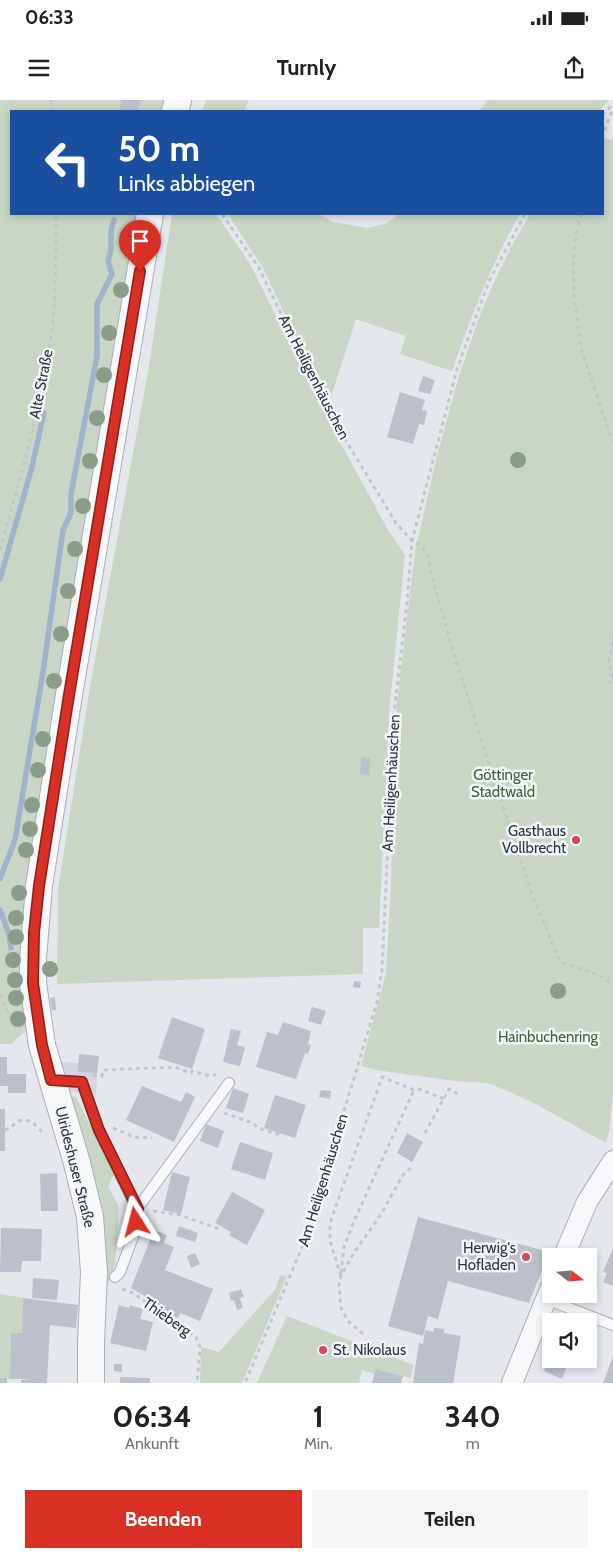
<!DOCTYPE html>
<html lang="de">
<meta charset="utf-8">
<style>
body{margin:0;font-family:Cabin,sans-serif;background:#f6f6f6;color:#202124;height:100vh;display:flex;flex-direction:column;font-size:19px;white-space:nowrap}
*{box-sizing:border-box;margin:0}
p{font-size:16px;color:#757577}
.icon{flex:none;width:28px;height:28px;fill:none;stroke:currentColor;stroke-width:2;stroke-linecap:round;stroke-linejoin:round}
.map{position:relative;height:1283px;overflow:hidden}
.drawer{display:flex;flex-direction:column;background:#fff;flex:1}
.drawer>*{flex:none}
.top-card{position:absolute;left:10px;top:10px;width:594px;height:105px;border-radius:0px;box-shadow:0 2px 8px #0003;background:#1a4fa0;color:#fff;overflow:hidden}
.needle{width:32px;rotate:107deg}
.fabs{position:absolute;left:542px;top:1148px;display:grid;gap:10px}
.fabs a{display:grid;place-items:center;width:55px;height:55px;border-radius:0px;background:#fff;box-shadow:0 2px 8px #0003;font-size:25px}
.pin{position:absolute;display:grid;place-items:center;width:42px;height:42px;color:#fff;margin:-51px -21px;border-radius:50% 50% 50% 0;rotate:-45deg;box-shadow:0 0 5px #0007}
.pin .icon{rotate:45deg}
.me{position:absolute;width:55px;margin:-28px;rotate:351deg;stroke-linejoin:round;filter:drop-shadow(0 0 4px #0008)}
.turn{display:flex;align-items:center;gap:18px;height:105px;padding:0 25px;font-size:22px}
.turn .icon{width:65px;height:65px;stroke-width:2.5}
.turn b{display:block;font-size:35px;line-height:42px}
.eta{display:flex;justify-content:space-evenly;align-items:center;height:85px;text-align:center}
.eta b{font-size:30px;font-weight:700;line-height:35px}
.primary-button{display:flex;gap:10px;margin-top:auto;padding:10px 25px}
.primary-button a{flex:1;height:58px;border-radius:0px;background:#d93025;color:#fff;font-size:20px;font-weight:700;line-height:58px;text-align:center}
.primary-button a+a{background:#f6f6f6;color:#202124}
.status{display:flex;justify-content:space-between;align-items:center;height:35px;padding:0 25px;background:#fff;direction:ltr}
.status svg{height:14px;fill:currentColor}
header{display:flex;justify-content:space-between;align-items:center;height:65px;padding:0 25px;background:#fff;font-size:22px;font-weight:700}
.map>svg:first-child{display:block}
</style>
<div class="status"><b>06:33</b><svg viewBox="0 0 49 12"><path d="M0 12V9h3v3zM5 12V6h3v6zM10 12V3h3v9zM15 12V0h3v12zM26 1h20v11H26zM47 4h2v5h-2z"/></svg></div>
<header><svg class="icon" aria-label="menu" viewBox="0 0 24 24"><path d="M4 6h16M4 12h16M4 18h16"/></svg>Turnly<svg class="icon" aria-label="share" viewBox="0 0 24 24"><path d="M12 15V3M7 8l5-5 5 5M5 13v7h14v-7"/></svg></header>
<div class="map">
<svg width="613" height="1283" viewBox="0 0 613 1283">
<rect width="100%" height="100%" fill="#e4e7ec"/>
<path fill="#d2d6de" d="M60 962 79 963V972L97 973 96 996 65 990Z"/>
<g fill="#c9d6c5">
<path d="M0 0H168L165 11H11V114H138L22 895 26 930 11 944H0Z"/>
<path d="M206 0H249L244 11H202Z"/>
<path d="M487 0H609L599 11H480Z"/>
<path d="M613 36V993L609 1032 606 1043 534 1003 496 986 486 983 455 981 376 970 361 966 386 873 391 785 396 611 415 451 438 352 459 276 478 220 494 182 511 147 530 114H602L603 38 611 40Z"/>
<path d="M172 114H216L250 164 328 320 388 430 405 455 389 614 379 828H363V874L57 884 58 789 90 587 149 266Z"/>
<path d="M228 114H319L333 122 367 128 385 124 400 114H520C491 164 471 217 452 271L400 254 406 236 356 219 329 303 320 288 263 168Z"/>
<path d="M67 996 76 997 114 1074 108 1087 119 1106 115 1165 105 1192Z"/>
<path d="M280 1175 287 1176 242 1283H200L201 1247 219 1252 275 1190Z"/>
<path d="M0 1194 23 1198 22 1233H11L10 1279 6 1278H0Z"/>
<path d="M287 1216 413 1265 411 1278 377 1269 375 1274 362 1270 359 1283H257Z"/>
</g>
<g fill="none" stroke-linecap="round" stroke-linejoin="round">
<g stroke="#9fb4cc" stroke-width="5.5">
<path d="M0 479 32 367 44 313"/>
<path d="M0 779 15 740 43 572 63 430 71 413V394L97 256V204L112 174 108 161 111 150V131L114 120"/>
<path d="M0 810 9 834 11 848"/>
</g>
</g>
<g fill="#bbc0ca">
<path d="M122 0H141L137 11H119Z"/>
<path d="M423 276 435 280 430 294 418 291Z"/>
<path d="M400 292 425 300 422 310 427 311 424 325 419 324 413 344 387 337Z"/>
<path d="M361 657 370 658 369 675 360 674Z"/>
<path d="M354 881 361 882 360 888 353 887Z"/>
<path d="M55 897 56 910H52L50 898Z"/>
<path d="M312 907 326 911 321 925 308 921Z"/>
<path d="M172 917 205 929 192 969 158 958Z"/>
<path d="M283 922 311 931 308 944 311 945 308 954 305 953 296 979 256 967 267 932 278 935Z"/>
<path d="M231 929 241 931 237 945 245 947 240 966 223 962Z"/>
<path d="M79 954 99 956 97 973 78 972Z"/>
<path d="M0 957H7V974H26V993H8V986H0Z"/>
<path d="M142 986 181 1002 186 992 195 997 174 1042 126 1020Z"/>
<path d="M233 988 249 994 243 1013 226 1008Z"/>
<path d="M321 990 331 991 330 999 319 997Z"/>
<path d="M275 995 306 1005 295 1038 264 1028Z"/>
<rect x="0" y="1009" width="5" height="42"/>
<path d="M206 1024 224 1031 218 1048 200 1041Z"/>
<path d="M407 1033 423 1042 412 1062 397 1053Z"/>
<path d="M240 1042 273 1053 265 1080 231 1069Z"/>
<path d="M172 1072 190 1077 181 1114 163 1110Z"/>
<path d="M57 1073 58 1111H41L40 1074Z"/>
<path d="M232 1092 265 1110 247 1145 229 1135 231 1132 215 1123Z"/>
<path d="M418 1117 549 1152 529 1203 448 1181 438 1219 428 1216 423 1236 388 1226Z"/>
<path d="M179 1126 198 1133 195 1142 176 1136Z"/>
<path d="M1 1128 42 1129 41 1161H22L21 1172H0Z"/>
<path d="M154 1130 167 1135 164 1143 174 1147 165 1170 213 1189 200 1221 180 1213 178 1218 166 1214 167 1212 159 1209 161 1206 152 1203 153 1201 131 1188Z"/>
<path d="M613 1148V1186L603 1182 607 1173 603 1172Z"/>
<path d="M195 1153 200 1164 191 1168 187 1156Z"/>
<path d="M33 1178 59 1180 57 1200 32 1198Z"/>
<path d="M241 1189 244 1197 240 1198 243 1208 237 1210 234 1200 231 1201 229 1193Z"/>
<path d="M23 1198 78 1205 76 1228 50 1225 47 1283H21V1280L32 1279H10L11 1233H22Z"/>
<path d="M119 1205 129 1208 130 1205 143 1209 140 1219 153 1222 146 1251 110 1243Z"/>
<path d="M568 1213 588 1221H565Z"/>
<path d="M434 1228 444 1229V1233L461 1236 453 1283H413L419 1243 423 1244 425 1230 434 1232Z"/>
<path d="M551 1254V1259H570L562 1279 544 1271Z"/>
<path d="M613 1256V1283H603Z"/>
<path d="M114 1264H122V1272L114 1271Z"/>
<path d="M376 1269 403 1276 401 1283H372Z"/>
<path d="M120 1277 150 1278V1283H120Z"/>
<rect x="0" y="1278" width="7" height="5"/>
</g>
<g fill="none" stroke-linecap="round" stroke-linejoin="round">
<defs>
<g id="service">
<path d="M55 980 82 982 99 1031 137 1109 134 1134 120 1172 115 1177"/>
<path d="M137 1109 229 983"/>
<path d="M546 1199 613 1225"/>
</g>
<g id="minor">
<path d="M564 1156 587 1102 613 1061"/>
<path d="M512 1283 551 1187"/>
</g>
<g id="tertiary">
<path d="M175 11 178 0"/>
<path d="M91 1283V1243L94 1172 90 1117 77 1063 42 945 33 883V859L39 786 69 595 150 114"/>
</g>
</defs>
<use href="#service" stroke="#a9aeb7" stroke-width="12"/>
<use href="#minor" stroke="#a9aeb7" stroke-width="22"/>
<use href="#tertiary" stroke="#a9aeb7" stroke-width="28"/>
<g stroke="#c2c5cb" stroke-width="3" stroke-dasharray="4 4" stroke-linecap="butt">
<path d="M51 0 52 11"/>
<path d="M602 15 613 4"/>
<path d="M602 38 613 7"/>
<path d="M222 114 259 168 328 311 396 423 412 441 407 503 394 613 382 870 377 902 305 1140 245 1283"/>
<path d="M525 114 489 181 457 269 412 441 421 445 428 455 431 473 453 551 512 735 532 794 560 862 599 875 613 885"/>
<path d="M581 114 577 129 573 161 574 197 582 252 613 342"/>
<path d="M0 450C21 374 44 298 53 220 56 185 56 149 56 114"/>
<path d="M613 534 609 562 613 583"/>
<path d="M0 894 15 927"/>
<path d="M93 975 102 976 103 970 175 967 191 973 192 971 206 975H216"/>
<path d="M224 1013 253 1023 258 1028 277 1034 280 1033"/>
<path d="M113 1028 134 1037 152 1038"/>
<path d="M5 1030C10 1028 12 1026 16 1023 28 1014 37 1027 45 1035"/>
<path d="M425 1033 449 989 459 995"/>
<path d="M153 1111 180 1115 222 1130"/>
<path d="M341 1173 344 1147 354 1121 414 990"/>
<path d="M341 1176 330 1141V1123L382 977 414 990 419 989 444 999"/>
<path d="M122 1189 133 1193 196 1237 200 1247 197 1283"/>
<path d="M156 1210 159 1208 164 1209 165 1208"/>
<path d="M172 1220 175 1212"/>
<path d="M363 1234 348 1221 341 1208 339 1185 341 1176 352 1156 381 1114 403 1075 412 1067"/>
</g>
<use href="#service" stroke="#f7f8fa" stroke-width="10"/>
<use href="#minor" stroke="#f7f8fa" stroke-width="20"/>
<use href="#tertiary" stroke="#f7f8fa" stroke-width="26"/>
</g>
<g fill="#899d89">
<circle cx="128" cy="147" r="8"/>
<circle cx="121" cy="190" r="8"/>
<circle cx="109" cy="233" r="8"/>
<circle cx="104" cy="275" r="8"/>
<circle cx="97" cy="318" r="8"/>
<circle cx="518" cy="360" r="8"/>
<circle cx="90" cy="361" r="8"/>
<circle cx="83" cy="406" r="8"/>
<circle cx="75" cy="449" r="8"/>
<circle cx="68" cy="491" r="8"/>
<circle cx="61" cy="534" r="8"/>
<circle cx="54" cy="581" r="8"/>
<circle cx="43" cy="639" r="8"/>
<circle cx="38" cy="670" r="8"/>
<circle cx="32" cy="705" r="8"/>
<circle cx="30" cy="729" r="8"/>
<circle cx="26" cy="750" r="8"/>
<circle cx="19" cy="793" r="8"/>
<circle cx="16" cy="818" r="8"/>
<circle cx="16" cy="837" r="8"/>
<circle cx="13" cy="860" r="8"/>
<circle cx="50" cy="869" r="8"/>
<circle cx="15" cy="880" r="8"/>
<circle cx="558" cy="891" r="8"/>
<circle cx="16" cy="898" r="8"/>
<circle cx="18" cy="919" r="8"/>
</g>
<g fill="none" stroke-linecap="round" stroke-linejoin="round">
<defs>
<path id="route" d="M136 1122 138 1109 99 1030 82 982 51 980 42 945 33 883 34 833 39 786 69 595 140 171"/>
</defs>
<use href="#route" stroke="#8d1f18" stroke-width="12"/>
<use href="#route" stroke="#d93025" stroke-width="9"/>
</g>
<g fill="#d1495b" stroke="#f4f6f9" stroke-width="2">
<circle cx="576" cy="740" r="5"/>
<circle cx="526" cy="1157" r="5"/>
<circle cx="323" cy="1250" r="5"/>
</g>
<g text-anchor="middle" stroke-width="5" stroke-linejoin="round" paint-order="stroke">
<g font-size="15" fill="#2b3445" stroke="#f4f6f9">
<text transform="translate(314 277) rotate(63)" y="5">Am Heiligenhäuschen</text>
<text transform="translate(41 284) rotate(-79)" y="5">Alte Straße</text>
<text transform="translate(391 683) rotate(-87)" y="5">Am Heiligenhäuschen</text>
<text transform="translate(75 1067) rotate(76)" y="5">Ulrideshuser Straße</text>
<text transform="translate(323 1080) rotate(-73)" y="5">Am Heiligenhäuschen</text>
<text transform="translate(167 1217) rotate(35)" y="5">Thieberg</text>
</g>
<g font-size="15" fill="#3f6138" stroke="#f4f6f9">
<text x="503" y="680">Göttinger<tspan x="503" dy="17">Stadtwald</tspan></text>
<text x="548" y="942">Hainbuchenring</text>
</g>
<g font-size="15" fill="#2b3445" stroke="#f4f6f9" text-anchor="end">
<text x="566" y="736">Gasthaus<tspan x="566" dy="17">Vollbrecht</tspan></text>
<text x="516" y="1153">Herwig's<tspan x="516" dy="17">Hofladen</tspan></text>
<text x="333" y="1255" text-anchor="start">St. Nikolaus</text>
</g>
</g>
</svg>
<div class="fabs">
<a><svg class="needle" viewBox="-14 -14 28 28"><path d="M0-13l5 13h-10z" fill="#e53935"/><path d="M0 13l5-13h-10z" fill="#757577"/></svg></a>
<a><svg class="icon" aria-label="sound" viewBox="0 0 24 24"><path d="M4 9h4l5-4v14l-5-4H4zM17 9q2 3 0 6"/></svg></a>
</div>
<div class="pin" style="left:140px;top:171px;background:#d93025"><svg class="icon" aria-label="arrive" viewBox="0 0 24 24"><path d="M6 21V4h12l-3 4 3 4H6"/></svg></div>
<svg class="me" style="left:136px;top:1122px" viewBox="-20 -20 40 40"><path d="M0-17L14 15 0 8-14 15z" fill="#d93025" stroke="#fff" stroke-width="4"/></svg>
<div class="top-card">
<div class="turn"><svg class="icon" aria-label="left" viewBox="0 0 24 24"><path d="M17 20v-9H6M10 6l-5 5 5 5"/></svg><div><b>50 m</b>Links abbiegen</div></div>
</div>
</div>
<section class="drawer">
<div class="eta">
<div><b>06:34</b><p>Ankunft</p></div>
<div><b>1</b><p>Min.</p></div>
<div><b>340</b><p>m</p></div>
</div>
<div class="primary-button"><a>Beenden</a><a>Teilen</a></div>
</section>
